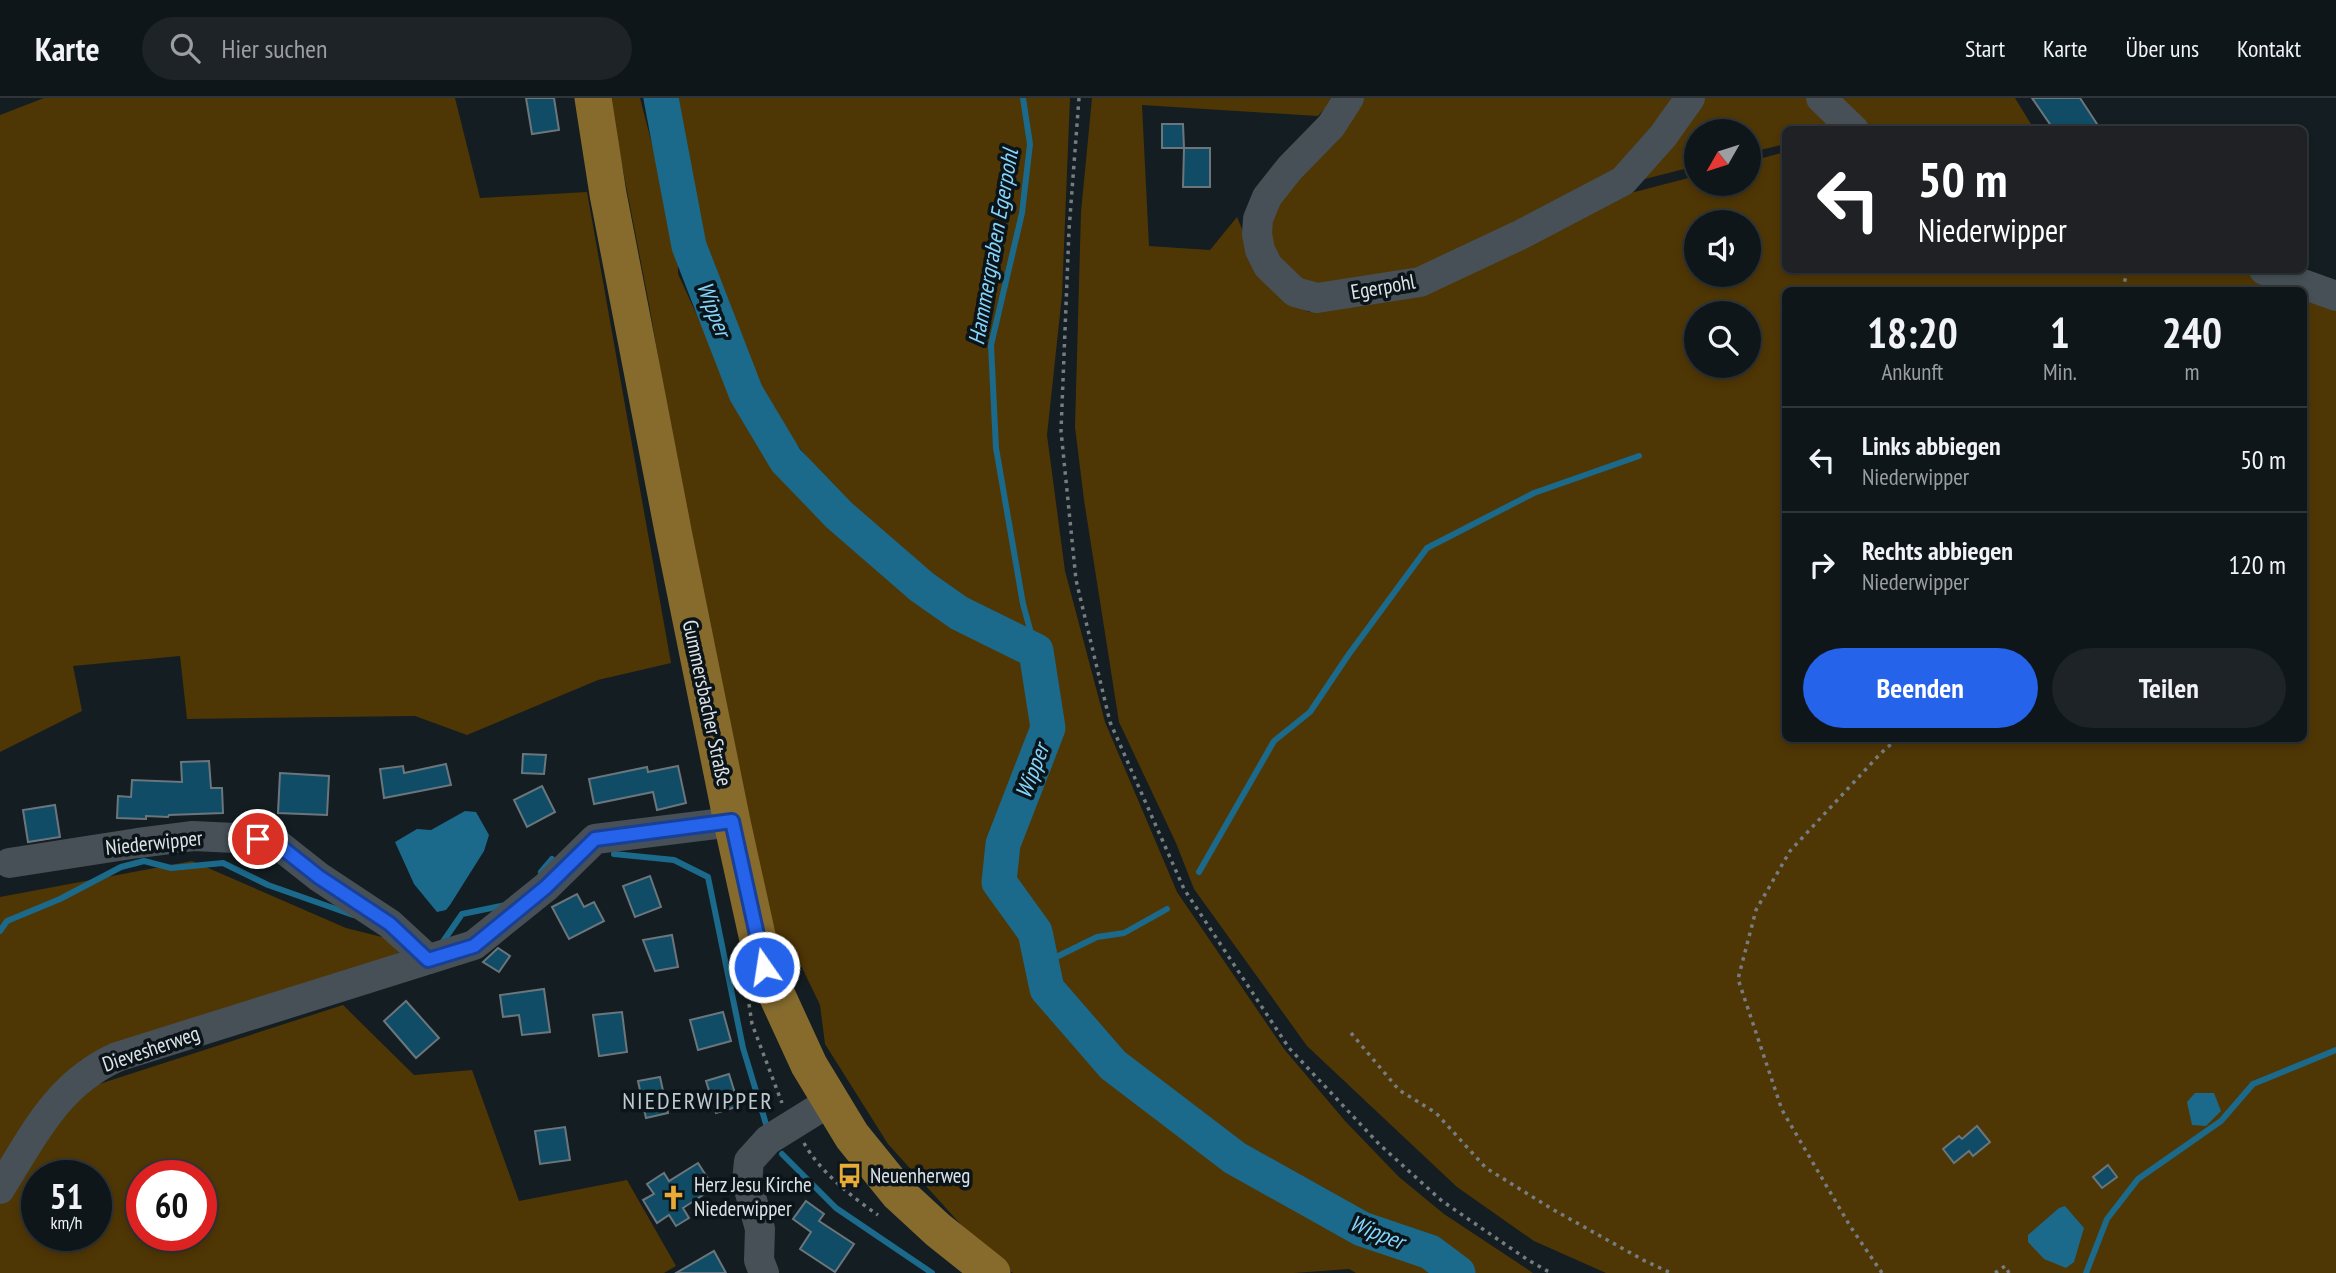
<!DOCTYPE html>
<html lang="de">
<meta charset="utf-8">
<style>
body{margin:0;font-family:"PT Sans Narrow",sans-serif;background:#1d2326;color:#f1f3f6;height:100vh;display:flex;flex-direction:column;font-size:26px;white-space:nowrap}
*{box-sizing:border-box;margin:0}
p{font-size:23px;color:#9b9fa2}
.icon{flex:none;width:38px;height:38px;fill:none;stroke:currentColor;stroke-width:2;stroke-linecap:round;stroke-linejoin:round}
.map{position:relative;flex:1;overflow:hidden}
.sheet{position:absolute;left:1782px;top:189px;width:525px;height:455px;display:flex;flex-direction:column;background:#0f1619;border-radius:10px;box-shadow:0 4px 10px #0003,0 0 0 2px #2f3538}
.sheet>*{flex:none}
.top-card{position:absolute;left:1782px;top:28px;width:525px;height:147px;border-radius:10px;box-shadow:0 4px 10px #0003,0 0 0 2px #2f3538;background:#202124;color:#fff;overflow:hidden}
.needle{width:46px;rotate:231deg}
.buttons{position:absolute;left:1684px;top:21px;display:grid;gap:14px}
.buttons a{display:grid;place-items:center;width:77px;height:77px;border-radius:50%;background:#0f1619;box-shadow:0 4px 10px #0003,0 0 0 2px #2f3538;font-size:35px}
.speed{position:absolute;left:21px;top:1062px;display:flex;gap:14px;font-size:35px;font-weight:700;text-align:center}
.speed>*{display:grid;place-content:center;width:91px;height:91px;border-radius:50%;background:#0f1619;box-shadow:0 4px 10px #0003,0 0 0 2px #2f3538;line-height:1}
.speed small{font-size:18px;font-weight:400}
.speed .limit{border:10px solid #d22;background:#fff;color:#111}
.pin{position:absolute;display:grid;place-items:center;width:60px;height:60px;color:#fff;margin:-30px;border:4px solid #fff;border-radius:50%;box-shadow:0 2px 7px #0007}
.me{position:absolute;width:77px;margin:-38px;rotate:347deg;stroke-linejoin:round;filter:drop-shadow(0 0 5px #0008)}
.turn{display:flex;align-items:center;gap:24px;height:147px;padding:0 21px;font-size:32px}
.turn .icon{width:91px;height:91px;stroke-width:2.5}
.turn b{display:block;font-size:49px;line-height:60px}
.eta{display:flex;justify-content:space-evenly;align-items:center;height:119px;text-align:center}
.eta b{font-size:42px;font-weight:600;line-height:49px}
.primary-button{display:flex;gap:14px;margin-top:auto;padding:14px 21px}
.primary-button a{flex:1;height:80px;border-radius:42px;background:#2563eb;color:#fff;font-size:28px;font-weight:600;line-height:80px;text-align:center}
.primary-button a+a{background:#1d2326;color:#f1f3f6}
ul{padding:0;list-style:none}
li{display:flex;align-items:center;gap:21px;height:105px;padding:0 21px;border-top:2px solid #2f3538}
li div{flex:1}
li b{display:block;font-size:26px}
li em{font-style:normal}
header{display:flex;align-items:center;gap:42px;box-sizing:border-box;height:98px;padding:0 35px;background:#0f1619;border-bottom:2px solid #2f3538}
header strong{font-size:33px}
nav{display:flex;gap:38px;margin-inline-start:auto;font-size:24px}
.search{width:490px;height:63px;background:#1d2326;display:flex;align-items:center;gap:18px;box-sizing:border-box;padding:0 24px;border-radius:38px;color:#9b9fa2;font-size:26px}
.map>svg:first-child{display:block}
</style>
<header>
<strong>Karte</strong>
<div class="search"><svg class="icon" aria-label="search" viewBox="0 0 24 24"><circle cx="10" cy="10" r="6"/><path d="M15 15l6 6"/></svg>Hier suchen</div>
<nav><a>Start</a><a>Karte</a><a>Über uns</a><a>Kontakt</a></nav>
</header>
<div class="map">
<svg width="2336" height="1175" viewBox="0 0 2336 1175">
<rect width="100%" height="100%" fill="#141d21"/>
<g fill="#4f3605" fill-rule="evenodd">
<path d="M44 0H455L480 100 587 94 671 565 598 582 467 637 415 618 187 621 180 558 73 568 82 613 0 654V17Z"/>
<path d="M609 0H640L678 146V176L735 300 787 376 843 435 951 521 998 552 1003 524 958 505 852 413 788 336 750 277 705 143 678 0H1070L1062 197 1047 337 1065 473 1105 624 1177 794 1284 951 1346 1024 1399 1079 1444 1116 1533 1175H1356L1349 1171 1294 1175H1013L1002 1168 973 1140 888 1046 825 946 820 907 796 857 773 837 710 561 649 206Z"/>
<path d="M1092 0H1335L1318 18 1142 7 1149 148 1210 152 1237 119 1249 148 1284 203 1309 214 1421 190 1577 109 1696 78V86H1748V64L1785 54V172H2236L2298 192H1785V640H2303V194L2336 205V1175H1606L1534 1143 1457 1089 1307 948 1194 791 1176 745 1119 624 1084 402 1075 329 1081 114ZM1696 124H1748V177H1696ZM1696 215H1748V268H1696Z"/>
<path d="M1360 0H2015L2034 31 1785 32V46L1748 55V33H1696V68L1574 99 1420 173 1319 193 1272 164 1266 125 1297 72Z"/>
<path d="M192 763 346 830 386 840 405 862 90 963 0 1076V799Z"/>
<path d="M343 907 414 977 472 972 519 1103 627 1082 676 1168 664 1175H0V1103L53 1020 90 989ZM37 1078H96V1138H37ZM142 1078H201V1138H142Z"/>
</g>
<g fill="#1b698b">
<path d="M465 713 476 714 489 737 484 753 450 807 446 812 437 814 414 786 395 744 417 731 431 732Z"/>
<path d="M2195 995H2214L2221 1013 2206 1028 2192 1027 2187 1004Z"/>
<path d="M2065 1108 2084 1130 2074 1164 2066 1170 2044 1161 2028 1144V1137L2059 1110Z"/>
</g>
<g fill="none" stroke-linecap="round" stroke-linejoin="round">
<g stroke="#1b698b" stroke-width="6">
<path d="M1023 0 1030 46 1022 115 991 247 996 350 1023 506 1036 553"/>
<path d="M614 756 674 762 708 779 743 950 766 1026"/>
<path d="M541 774 552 761"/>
<path d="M1199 774 1274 643 1310 614 1349 556 1427 450 1534 395 1639 358"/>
<path d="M0 833 7 823 60 801 121 769 144 763 171 770 223 765 268 787 353 817"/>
<path d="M442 845 462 816 506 807"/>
<path d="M1042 866 1097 839 1124 835 1167 811"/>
<path d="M782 1056 836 1110 932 1175"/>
<path d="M2086 1175 2107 1121 2138 1081 2221 1023 2253 986 2336 952"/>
</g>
<path stroke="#1b698b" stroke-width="35" d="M661 0 689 148 746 295 786 362 839 417 922 489 959 515 1036 553 1048 630 1003 746 999 784 1035 834 1047 891 1113 967 1235 1060 1362 1131 1430 1154 1458 1175"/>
</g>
<g fill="#104c65" stroke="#6b767c" stroke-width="2">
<path d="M526 0H554L559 32 532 36Z"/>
<path d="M2032 0H2080L2097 26 2089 32H2054Z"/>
<path d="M1162 26H1183L1184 50H1162Z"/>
<path d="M1184 50H1210V89H1183Z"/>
<path d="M523 656 546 657 544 676 522 675Z"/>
<path d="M209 663 211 690H222L223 715 169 717 168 719 146 718V721L117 720 118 698 131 699 132 682 182 684 181 664Z"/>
<path d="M446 666 451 687 384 700 380 671 403 668 404 675Z"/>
<path d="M678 668 686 705 657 712 653 694 594 706 589 681 647 669 648 674Z"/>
<path d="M280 675 329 678 327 717 278 715Z"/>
<path d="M542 688 555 714 527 729 514 702Z"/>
<path d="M55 707 60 739 28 744 23 712Z"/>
<path d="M650 778 661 809 635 819 623 788Z"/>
<path d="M577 796 584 809 594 804 604 823 569 841 552 809Z"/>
<path d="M672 837 678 869 655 873 643 842Z"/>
<path d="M498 850 510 858 499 874 483 864Z"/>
<path d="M544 891 550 934 522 937 519 917 503 919 500 897Z"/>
<path d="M406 903 439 940 416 960 384 923Z"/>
<path d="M622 914 627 954 599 958 593 917Z"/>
<path d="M723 914 731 943 698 952 690 922Z"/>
<path d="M729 976 739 1008 716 1015 706 983Z"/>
<path d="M660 979 668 1015 646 1020 638 983Z"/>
<path d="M1977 1028 1990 1044 1973 1058 1969 1053 1954 1065 1943 1051 1959 1038 1962 1041Z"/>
<path d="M565 1029 570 1062 540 1066 535 1033Z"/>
<path d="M698 1065 714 1090 683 1110 689 1120 676 1128 669 1117 657 1125 643 1102 654 1096 647 1086 664 1075 669 1083Z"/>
<path d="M2108 1067 2117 1079 2102 1090 2093 1079Z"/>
<path d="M806 1103 824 1116 819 1123 854 1146 835 1174 800 1151 811 1134 793 1121Z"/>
<path d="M714 1153 726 1175H676Z"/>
</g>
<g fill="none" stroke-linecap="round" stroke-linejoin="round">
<g stroke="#757d80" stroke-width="3.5" stroke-dasharray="3.5 5" stroke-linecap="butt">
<path d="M1079 0 1069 132 1061 333 1076 482 1110 624 1184 791 1289 950 1379 1046 1442 1103 1528 1162 1551 1175"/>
<path d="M2123 192 2127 172"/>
<path d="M749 906 752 926 782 1005"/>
<path d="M1351 935 1399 992 1436 1015 1486 1070 1552 1111 1645 1163 1671 1175"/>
<path d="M804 1045C820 1074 852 1099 878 1117"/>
<path d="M1882 1175 1850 1128 1782 1012 1738 881 1756 812 1790 753 1881 655 1898 640"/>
<path d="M1995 1175 2005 1168 2009 1175"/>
</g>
<g stroke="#465056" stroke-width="30">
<path d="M1349 0 1331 28 1290 70 1267 99 1258 121 1257 136 1260 152 1268 168 1295 194 1317 200 1420 184 1522 136 1623 83 1663 38 1690 0"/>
<path d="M1821 0 1854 32"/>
<path d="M2264 172 2336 198"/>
<path d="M9 765 138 745 193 738 258 741 281 749 319 779 390 826 428 861"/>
<path d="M0 1091C33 1038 57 986 117 959L474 847 546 789 595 741 732 724"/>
<path d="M764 1175 759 1162 760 1131 747 1084 749 1063 768 1042 829 1004"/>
</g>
<path stroke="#866b2d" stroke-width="37" d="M593 0 608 96 674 438 732 724 764 869 809 967 852 1038 899 1096 938 1132 992 1175"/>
</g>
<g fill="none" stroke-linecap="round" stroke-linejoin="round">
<defs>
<path id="route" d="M258 741 281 749 319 779 390 826 428 862 474 848 546 789 595 741 732 723 764 869"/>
</defs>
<use href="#route" stroke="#184099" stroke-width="18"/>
<use href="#route" stroke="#2563eb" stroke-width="12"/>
</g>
<defs>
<symbol id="bus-bare" viewBox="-9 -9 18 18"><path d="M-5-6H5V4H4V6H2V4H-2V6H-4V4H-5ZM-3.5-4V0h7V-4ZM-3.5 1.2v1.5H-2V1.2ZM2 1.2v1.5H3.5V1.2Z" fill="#e9ab38" stroke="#0b1418" stroke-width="2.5" paint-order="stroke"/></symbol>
<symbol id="church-bare" viewBox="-9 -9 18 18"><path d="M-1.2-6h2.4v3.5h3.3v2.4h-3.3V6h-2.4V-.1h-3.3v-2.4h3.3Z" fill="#e9ab38" stroke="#0b1418" stroke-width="2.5" paint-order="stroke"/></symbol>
</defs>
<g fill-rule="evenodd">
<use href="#bus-bare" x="832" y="1060" width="35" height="35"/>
<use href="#church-bare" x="656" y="1082" width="35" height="35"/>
</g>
<g text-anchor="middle" stroke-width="7" stroke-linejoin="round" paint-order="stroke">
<g font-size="21" fill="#dde3e6" stroke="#0b1418">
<text transform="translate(1383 189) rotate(-10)" y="7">Egerpohl</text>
<text transform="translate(707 605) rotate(78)" y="7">Gummersbacher Straße</text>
<text transform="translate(154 745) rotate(-6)" y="7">Niederwipper</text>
<text transform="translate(151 951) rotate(-19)" y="7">Dievesherweg</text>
</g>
<g font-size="21" fill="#dde3e6" stroke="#0b1418" text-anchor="start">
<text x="870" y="1085">Neuenherweg</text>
<text x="694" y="1094">Herz Jesu Kirche<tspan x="694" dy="24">Niederwipper</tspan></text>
</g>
<g font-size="23" font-style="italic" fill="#85d4fc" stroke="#0b1418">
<text transform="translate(993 149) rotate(-80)" y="8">Hammergraben Egerpohl</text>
<text transform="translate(714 211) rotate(69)" y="8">Wipper</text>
<text transform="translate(1032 673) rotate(-69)" y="8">Wipper</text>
<text transform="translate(1377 1134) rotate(22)" y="8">Wipper</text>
</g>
<g font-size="24" letter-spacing="2" fill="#bec9d0" stroke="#0b1418">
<text x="698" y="1011">NIEDERWIPPER</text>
</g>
</g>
</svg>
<div class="buttons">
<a><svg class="needle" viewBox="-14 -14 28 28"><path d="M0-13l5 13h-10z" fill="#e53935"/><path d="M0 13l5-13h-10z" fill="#9b9fa2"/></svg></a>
<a><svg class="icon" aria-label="sound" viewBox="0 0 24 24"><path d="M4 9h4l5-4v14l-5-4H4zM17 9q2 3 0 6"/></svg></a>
<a><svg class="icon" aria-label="search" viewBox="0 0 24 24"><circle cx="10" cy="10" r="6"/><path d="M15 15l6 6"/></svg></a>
</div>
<div class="speed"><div>51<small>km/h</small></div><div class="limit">60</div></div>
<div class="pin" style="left:258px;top:741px;background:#d93025"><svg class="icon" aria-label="arrive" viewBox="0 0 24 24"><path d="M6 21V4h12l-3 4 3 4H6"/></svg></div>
<svg class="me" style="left:764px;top:869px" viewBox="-20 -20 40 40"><circle r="17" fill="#2563eb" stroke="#fff" stroke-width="3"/><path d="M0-11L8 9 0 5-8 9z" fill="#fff"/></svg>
<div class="top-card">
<div class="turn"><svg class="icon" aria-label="left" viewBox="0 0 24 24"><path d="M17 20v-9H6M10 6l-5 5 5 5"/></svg><div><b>50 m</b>Niederwipper</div></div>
</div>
<section class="sheet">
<div class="eta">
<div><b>18:20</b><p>Ankunft</p></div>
<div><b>1</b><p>Min.</p></div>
<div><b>240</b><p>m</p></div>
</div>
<ul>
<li><svg class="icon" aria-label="left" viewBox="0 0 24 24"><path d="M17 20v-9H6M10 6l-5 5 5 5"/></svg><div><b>Links abbiegen</b><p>Niederwipper</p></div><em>50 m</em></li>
<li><svg class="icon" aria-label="right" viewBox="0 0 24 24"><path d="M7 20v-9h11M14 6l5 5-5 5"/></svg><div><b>Rechts abbiegen</b><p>Niederwipper</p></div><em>120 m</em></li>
</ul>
<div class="primary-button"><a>Beenden</a><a>Teilen</a></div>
</section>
</div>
